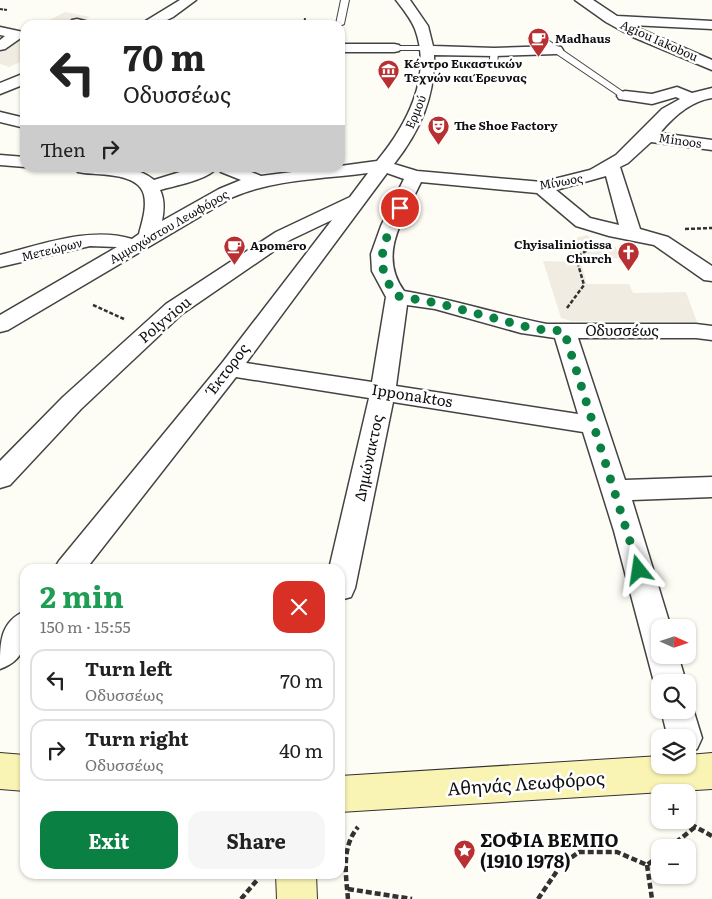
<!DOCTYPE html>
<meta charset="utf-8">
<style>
body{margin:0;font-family:Literata,serif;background:#f6f6f6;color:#222;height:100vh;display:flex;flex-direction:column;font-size:19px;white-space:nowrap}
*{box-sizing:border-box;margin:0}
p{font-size:16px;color:#767676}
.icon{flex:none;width:28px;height:28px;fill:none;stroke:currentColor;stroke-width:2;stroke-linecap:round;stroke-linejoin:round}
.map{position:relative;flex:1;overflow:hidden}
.panel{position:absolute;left:20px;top:564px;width:325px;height:315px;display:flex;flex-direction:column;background:#fff;border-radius:15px;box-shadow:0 1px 4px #0004}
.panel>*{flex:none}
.top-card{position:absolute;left:20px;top:20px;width:325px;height:152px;border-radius:15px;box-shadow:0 1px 4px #0004;background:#fff;color:#222;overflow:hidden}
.needle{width:32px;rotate:93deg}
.buttons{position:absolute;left:651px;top:619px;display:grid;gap:10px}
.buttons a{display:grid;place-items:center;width:45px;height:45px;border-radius:10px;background:#fff;box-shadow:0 1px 4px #0004;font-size:25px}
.pin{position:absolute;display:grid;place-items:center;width:42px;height:42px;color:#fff;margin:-21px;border:2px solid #fff;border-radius:50%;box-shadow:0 1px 5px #0007}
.me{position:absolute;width:55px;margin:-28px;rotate:345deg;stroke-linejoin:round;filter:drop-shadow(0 0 4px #0008)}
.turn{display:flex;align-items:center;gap:18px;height:105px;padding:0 20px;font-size:22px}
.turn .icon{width:65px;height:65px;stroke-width:2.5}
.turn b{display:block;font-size:35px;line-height:42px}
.then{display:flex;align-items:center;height:48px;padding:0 20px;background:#0003;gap:10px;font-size:19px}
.round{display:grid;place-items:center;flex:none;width:52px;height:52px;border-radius:15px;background:#f6f6f6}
.head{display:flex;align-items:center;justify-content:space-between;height:85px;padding:0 20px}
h1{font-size:30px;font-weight:700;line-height:38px;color:#1e9e55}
.button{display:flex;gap:10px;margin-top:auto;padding:10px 20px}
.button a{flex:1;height:58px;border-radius:15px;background:#0b8043;color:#fff;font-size:20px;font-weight:700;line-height:58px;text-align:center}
.button a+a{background:#f6f6f6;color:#222}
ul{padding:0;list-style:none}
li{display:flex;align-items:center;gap:15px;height:62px;margin:0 10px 8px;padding:0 10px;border:2px solid #e0e0e0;border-radius:15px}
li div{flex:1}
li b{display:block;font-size:19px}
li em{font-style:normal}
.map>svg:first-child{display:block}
</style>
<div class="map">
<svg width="712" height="899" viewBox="0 0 712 899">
<rect width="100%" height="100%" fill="#fefdf5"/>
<g fill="#f0ece2">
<path d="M65 12 90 17 74 25H40Z"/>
<path d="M21 32H25V60L9 67 0 64V43Z"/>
<path d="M587 235 598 243 616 247 619 258 580 259 587 284H629L633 293 686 292 697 322 571 321 561 318 543 261 572 262 568 240Z"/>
</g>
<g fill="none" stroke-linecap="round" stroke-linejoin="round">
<defs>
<g id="lane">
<path d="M341 0H349L344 24 340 26 336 24Z"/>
<path d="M536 36H542L629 96 622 98 536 40Z"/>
<path d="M391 46H425L429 48 425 50H391Z"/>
<path d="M491 50 498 52 497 66 493 68 489 66Z"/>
</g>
<g id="street">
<path d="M180 0H196L173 17 157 25H139Z"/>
<path d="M396 0H410L428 26 433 46 494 48 556 46 561 47 563 50 561 53 556 54 494 56 434 55C435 97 420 131 394 164L417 171 542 182 590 170 616 155 662 109 680 99 676 97 652 104 619 99 617 96 619 93 625 91 652 94 677 87 692 93 712 88V98C691 101 673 117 660 133L712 140V150L651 142 628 163 620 167 640 229 668 237 712 266V281L704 280 654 245 609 236 576 226 537 193 421 182C404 218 377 254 404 291 453 299 499 315 547 324H696L712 326V340L696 338H578L625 480 712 477V497L632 500 671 628H660V655H678L686 682H660V693L654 682 614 531 583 432 393 402 355 588 351 597 340 600V569H329L369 398 236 377 86 569H54L59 561 222 363 332 220 290 240 182 314 81 409 10 485 0 488V461L63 397 166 304 276 232 350 197 368 173C323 179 275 179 233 197L8 330 0 332V315L117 247 90 246 0 267V255C41 245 90 226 132 239L139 234C142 222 147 208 144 195 139 173 101 175 84 173L78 172 75 168C102 168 132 162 154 180L193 168H216C210 179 174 186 160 190 165 200 164 211 162 221L219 189 241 180 221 172 218 168H242L261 176 323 168H340V166L377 161C406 126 433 77 415 29 411 19 403 9 396 0ZM387 173 404 179 381 226 371 254 372 271 386 297 372 382 246 363ZM606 176 619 225 590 218 556 190ZM407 305 435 309 521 333 555 338 578 414 396 386Z"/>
<path d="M575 0H593L617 16 712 21V29L631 25 712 60V70L633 37 606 22Z"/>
<path d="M77 19 89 22 91 25H71L70 23 72 20Z"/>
<path d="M0 27 23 32 25 35 5 49 0 50V40L5 36 0 35Z"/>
<path d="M340 44H394L399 45 401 48 399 51 394 52H340Z"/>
<path d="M25 73V84L0 94V83Z"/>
<path d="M0 112 25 118V128L0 122Z"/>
<path d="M0 155 25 157V167L0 165Z"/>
<path d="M25 611C25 638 30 658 0 669 0 642 0 622 25 611Z"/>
<path d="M688 698 690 699 702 738 697 749 688 753V738H668L661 710H688Z"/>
</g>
<g id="secondary">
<path d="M0 753 25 755V791L0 789Z"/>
<path d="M712 753V789L340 812V776L660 756V765H688V755Z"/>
<path d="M276 874H316L317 899H277Z"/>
</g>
</defs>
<use href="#lane" stroke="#434343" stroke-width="2"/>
<use href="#street" stroke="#434343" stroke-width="3"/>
<use href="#secondary" stroke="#323232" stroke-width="2"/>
<g stroke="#323232" stroke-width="2" stroke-dasharray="3 1" stroke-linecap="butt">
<path d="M0 9 7 10"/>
<path d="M304 25 305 18"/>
</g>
<g stroke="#323232" stroke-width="2.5" stroke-dasharray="4 2" stroke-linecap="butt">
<path d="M685 229 712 228"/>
<path d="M93 305 124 319"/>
<path d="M567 308 584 285 576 257 591 248"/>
</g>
<g stroke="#323232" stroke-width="4.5" stroke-dasharray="6 3" stroke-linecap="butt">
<path d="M683 820 712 836"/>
<path d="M669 848 695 827"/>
<path d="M647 865 652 899"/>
<path d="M348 889 412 899"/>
<path d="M241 899 258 879"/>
<path d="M348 899C346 875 341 847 358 827"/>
<path d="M538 899 561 865 579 852H617L647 865 660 855"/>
</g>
<use href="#lane" fill="#fff" fill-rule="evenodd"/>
<use href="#street" fill="#fff" fill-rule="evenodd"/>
<use href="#secondary" fill="#faf4b4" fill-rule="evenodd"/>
</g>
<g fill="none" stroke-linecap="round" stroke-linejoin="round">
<path stroke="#0b8043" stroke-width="9" stroke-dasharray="0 16.2" d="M400 208C384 242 371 263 397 296L437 303 535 329 564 331 639 570"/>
</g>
<defs>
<symbol id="cafe-pin" viewBox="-11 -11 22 30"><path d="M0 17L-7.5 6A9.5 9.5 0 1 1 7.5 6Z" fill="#b93033" stroke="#fff"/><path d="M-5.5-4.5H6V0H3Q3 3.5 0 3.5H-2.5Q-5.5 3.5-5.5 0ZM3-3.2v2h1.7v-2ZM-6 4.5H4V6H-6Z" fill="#fff"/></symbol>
<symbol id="museum-pin" viewBox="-11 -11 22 30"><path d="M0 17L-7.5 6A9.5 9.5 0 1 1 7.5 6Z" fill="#b93033" stroke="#fff"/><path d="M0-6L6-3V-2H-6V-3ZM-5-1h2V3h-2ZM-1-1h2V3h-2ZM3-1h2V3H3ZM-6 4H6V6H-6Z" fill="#fff"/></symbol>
<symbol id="theatre-pin" viewBox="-11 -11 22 30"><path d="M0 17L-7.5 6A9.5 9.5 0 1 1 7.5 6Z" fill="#b93033" stroke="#fff"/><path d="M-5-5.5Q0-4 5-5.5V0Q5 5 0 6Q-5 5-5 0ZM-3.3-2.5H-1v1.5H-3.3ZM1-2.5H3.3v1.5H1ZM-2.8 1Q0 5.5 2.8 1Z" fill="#fff"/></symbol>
<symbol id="church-pin" viewBox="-11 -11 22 30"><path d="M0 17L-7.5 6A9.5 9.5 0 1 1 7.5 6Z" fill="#b93033" stroke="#fff"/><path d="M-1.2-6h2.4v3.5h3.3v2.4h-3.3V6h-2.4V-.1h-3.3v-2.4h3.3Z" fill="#fff"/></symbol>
<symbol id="sight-pin" viewBox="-11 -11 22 30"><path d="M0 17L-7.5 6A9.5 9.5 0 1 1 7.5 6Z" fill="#b93033" stroke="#fff"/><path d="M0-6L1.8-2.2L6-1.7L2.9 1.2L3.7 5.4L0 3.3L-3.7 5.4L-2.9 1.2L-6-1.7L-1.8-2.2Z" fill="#fff"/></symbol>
</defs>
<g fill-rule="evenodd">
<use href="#cafe-pin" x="526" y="26" width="25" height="34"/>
<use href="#museum-pin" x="376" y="58" width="25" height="34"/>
<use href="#theatre-pin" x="426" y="114" width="25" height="34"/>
<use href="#cafe-pin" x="222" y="234" width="25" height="34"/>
<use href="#church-pin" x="616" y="240" width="25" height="34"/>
<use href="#sight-pin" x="452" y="838" width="25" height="34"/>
</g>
<g text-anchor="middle" stroke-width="5" stroke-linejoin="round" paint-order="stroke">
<g font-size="12" font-weight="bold" fill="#101010" stroke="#fff" text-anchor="start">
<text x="555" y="43">Madhaus</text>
<text x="404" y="68">Κέντρο Εικαστικών<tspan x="404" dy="14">Τεχνών και Έρευνας</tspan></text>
<text x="454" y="130">The Shoe Factory</text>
<text x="612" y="249" text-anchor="end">Chyisaliniotissa<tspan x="612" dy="14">Church</tspan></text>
<text x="250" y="250">Apomero</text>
</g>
<g font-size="12" fill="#101010" stroke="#fff">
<text transform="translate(659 41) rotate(24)" y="4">Agiou Iakobou</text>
<text transform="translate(416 112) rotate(-68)" y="4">Ερμού</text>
<text transform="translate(680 141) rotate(8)" y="4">Minoos</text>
<text transform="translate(561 182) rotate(-10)" y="4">Μίνωος</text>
<text transform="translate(169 227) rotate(-30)" y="4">Αμμοχώστου Λεωφόρος</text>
<text transform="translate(52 250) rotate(-14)" y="4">Μετεώρων</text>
</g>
<g font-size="15" fill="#101010" stroke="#fff">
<text transform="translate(165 320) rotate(-40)" y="5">Polyviou</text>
<text x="622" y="336">Οδυσσέως</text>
<text transform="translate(228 369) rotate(-53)" y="5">Έκτορος</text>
<text transform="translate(412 396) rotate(9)" y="5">Ipponaktos</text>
<text transform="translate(369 458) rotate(-78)" y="5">Δημώνακτος</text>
</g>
<g font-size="18" fill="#101010" stroke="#fff">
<text transform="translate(526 784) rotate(-4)" y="6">Αθηνάς Λεωφόρος</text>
</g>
<g font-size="18" font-weight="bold" fill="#101010" stroke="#fff" text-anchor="start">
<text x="480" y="847">ΣΟΦΙΑ ΒΕΜΠΟ<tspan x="480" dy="21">(1910 1978)</tspan></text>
</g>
</g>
</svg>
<div class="buttons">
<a><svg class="needle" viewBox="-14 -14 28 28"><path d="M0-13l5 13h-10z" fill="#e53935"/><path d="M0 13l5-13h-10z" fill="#767676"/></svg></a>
<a><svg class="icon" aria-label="search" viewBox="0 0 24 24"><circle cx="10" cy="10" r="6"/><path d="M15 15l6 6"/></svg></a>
<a><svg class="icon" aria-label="layers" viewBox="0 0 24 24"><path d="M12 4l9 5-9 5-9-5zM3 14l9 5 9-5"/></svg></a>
<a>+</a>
<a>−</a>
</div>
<div class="pin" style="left:400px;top:208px;background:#d93025"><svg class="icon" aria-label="arrive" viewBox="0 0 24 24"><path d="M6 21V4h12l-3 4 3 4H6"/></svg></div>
<svg class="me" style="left:639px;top:570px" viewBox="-20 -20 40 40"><path d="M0-17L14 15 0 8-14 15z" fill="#0b8043" stroke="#fff" stroke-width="4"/></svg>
<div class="top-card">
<div class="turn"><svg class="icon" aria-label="left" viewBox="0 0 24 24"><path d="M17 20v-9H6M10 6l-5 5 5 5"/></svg><div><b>70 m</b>Οδυσσέως</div></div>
<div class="then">Then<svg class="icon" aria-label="right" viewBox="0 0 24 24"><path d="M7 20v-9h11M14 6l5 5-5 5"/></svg></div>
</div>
<section class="panel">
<div class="head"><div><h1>2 min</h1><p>150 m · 15:55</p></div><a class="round" style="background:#d93025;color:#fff"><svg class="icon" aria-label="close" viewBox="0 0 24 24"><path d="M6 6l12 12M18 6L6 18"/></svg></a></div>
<ul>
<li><svg class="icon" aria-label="left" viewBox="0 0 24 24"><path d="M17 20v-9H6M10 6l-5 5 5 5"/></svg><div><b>Turn left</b><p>Οδυσσέως</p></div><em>70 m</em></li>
<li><svg class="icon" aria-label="right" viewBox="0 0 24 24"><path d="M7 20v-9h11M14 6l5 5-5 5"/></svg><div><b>Turn right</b><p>Οδυσσέως</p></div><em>40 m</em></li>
</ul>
<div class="button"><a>Exit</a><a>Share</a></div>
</section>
</div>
